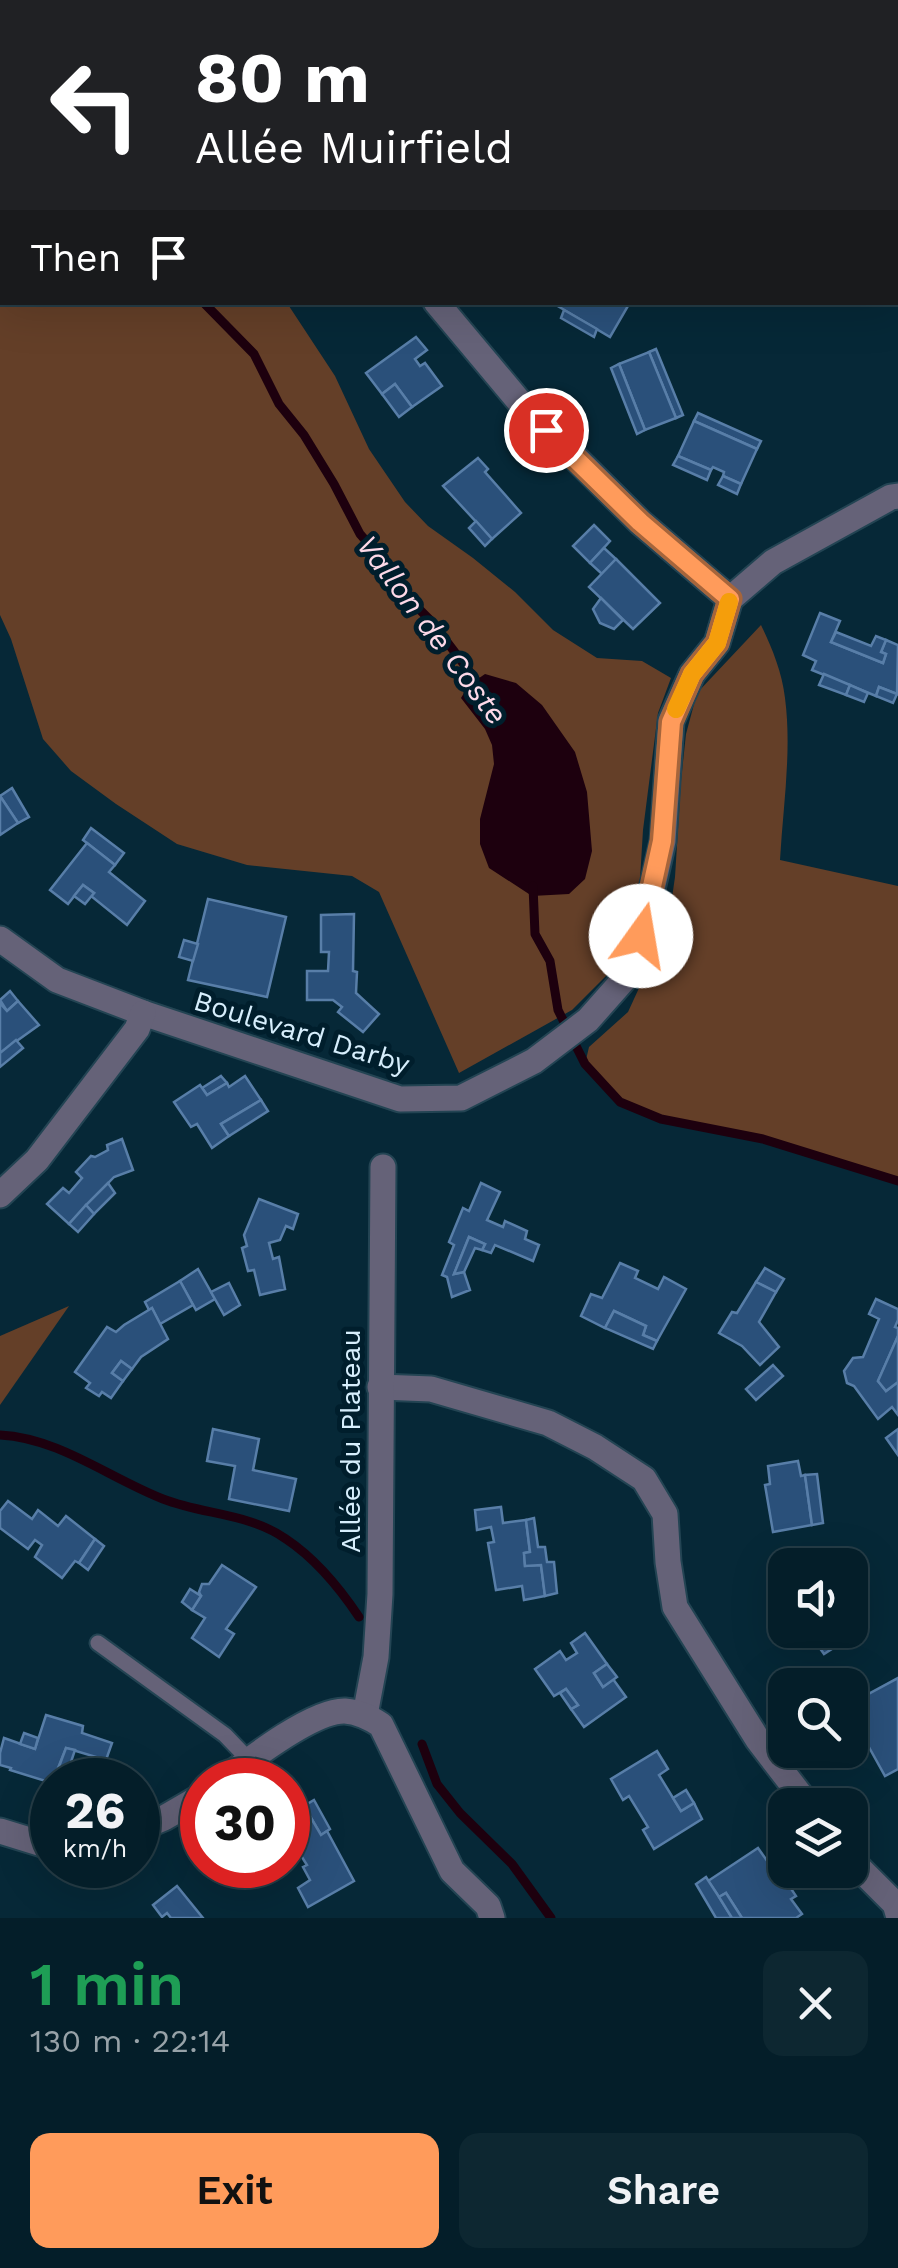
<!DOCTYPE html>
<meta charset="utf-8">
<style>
body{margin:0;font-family:"Work Sans",sans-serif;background:#0d2731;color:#f1f3f6;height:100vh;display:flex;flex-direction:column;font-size:38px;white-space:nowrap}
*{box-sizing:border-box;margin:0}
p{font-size:32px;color:#97a2a8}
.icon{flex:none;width:55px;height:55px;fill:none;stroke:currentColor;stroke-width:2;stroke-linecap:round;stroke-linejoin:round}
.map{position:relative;height:1918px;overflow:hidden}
.details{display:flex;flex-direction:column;background:#041e29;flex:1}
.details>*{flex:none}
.top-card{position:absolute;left:0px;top:0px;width:900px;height:305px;box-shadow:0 10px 40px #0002,0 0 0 2px #253c46;background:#202124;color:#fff;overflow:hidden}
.tools{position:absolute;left:768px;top:1548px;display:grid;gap:20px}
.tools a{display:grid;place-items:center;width:100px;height:100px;border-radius:20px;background:#041e29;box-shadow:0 10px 40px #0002,0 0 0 2px #253c46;font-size:50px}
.speed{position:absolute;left:30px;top:1758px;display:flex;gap:20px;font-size:50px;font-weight:700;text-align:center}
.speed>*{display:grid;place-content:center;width:130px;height:130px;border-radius:50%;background:#041e29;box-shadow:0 10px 40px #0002,0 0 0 2px #253c46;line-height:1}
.speed small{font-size:25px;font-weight:400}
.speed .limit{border:15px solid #d22;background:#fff;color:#111}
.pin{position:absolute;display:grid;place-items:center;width:85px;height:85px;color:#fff;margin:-42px;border:5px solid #fff;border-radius:50%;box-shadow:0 2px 10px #0007}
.me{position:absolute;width:110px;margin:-55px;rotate:13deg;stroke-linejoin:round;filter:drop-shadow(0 0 8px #0008)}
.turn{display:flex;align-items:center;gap:35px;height:210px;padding:0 30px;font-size:45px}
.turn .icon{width:130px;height:130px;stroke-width:2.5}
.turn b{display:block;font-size:70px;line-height:85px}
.then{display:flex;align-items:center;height:95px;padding:0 30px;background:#0003;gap:20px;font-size:38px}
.round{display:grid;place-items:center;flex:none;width:105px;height:105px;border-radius:20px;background:#0d2731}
.overview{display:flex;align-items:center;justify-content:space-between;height:170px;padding:0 30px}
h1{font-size:60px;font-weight:600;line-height:75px;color:#1e9e55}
.action{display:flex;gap:20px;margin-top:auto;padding:20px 30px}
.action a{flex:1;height:115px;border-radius:20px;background:#ff9b5b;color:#111;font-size:40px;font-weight:600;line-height:115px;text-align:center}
.action a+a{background:#0d2731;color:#f1f3f6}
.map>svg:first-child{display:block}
</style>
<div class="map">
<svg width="898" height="1918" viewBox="0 0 898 1918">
<rect width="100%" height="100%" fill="#062837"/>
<g fill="#643f28">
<path d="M0 0H139L140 2H2V302L287 303 335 376 369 449 405 502 428 526 473 558 515 592 553 630 597 658 642 661 671 678 658 713 643 830 640 879 628 925 609 973 572 1010 459 1073 379 892 352 876 247 865 177 844 116 804 71 771 43 739 11 639 0 615Z"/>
<path d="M761 625C772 648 782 672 785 698 792 751 783 807 780 860L898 886V1181L817 1155 713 1128 661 1119 620 1102 585 1064 589 1047 628 1012 668 925 675 877 681 781 686 734 697 693Z"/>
<path d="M69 1306 0 1405V1336Z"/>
</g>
<path fill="#1d000e" d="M485 674 516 683 542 705 575 752 587 792 592 851 585 879 569 894 532 896 489 868 480 844V819L494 764 492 745 485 729 461 698 469 685Z"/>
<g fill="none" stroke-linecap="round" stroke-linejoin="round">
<g stroke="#1d000e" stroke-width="9">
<path d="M30 0 31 2"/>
<path d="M203 302 254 354 279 404 304 435 334 484 360 534 387 565 415 605 432 622 481 687"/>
<path d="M533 886 535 934 550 961 558 1010 585 1064 620 1102 661 1119 763 1139 898 1181"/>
<path d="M0 1435C59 1438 109 1478 163 1499 204 1515 249 1513 286 1539 316 1559 339 1587 359 1617"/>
<path d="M422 1744 437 1784 460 1813 512 1864 551 1918"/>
</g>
</g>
<g fill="#2a507a" stroke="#587ea8" stroke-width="2.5">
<path d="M736 0H825L824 2H734Z"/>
<path d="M551 302H622L628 306 610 337Z"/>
<path d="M564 310 597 329 594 337 561 318Z"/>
<path d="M416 337 427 350 415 359 420 366 425 363 442 386 412 407 395 384 382 394 366 373Z"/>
<path d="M656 349 683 415 676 418 649 352Z"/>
<path d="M649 352 676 418 645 430 619 364Z"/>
<path d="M619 364 645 430 637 434 611 368Z"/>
<path d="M395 384 412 407 399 417 382 394Z"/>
<path d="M698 413 761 441 757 449 694 421Z"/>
<path d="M694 421 757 449 741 484 723 476 724 472 713 467 711 470 678 456Z"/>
<path d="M678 456 711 470 707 480 673 465Z"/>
<path d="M478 458 488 469 485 472 521 513 492 539 443 486Z"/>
<path d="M723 476 741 484 737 494 718 485Z"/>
<path d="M476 521 492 539 485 546 469 528Z"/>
<path d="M594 525 610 541 590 563 573 546Z"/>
<path d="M604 548 616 559 602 574 590 563Z"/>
<path d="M616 559 660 603 633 629 589 587Z"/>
<path d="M601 598 623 620 614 629 600 623 593 609Z"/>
<path d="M820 613 840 621 831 642 883 663 886 654 881 652 886 640 898 645 897 694 879 687 876 696 812 670 816 661 803 655Z"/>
<path d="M836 632 871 646 876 636 886 640 881 652 886 654 883 663 831 642Z"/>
<path d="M824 674 850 685 846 695 819 685Z"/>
<path d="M850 685 868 693 864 702 846 695Z"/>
<path d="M879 687 897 694 893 703 876 696Z"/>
<path d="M12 788 29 817 18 823 0 796Z"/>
<path d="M0 796 18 823 0 835Z"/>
<path d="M91 828 124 853 115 865 83 840Z"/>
<path d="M87 843 115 865 109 872 145 901 127 925 91 896 94 893 83 885 68 904 50 890Z"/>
<path d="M83 885 94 893 85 904 74 896Z"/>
<path d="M208 899 286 917 267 997 188 980Z"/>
<path d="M354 914 353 971 357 972 356 993 379 1014 363 1032 338 1012 342 1007 333 1000H307V971H328L329 952H321V915Z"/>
<path d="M184 940 198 944 193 961 179 957Z"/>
<path d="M10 991 18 1001 7 1011 0 1000Z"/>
<path d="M18 1001 39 1025 0 1053V1003L7 1011Z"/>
<path d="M16 1040 23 1048 0 1067V1053Z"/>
<path d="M221 1076 227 1083 207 1095 202 1088Z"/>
<path d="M245 1076 261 1100 221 1124 229 1136 212 1148 197 1124 191 1127 174 1102 200 1085 207 1095 227 1083 229 1087Z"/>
<path d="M261 1100 268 1111 229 1136 221 1124Z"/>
<path d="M122 1139 133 1170 114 1177 69 1224 47 1204 63 1188 69 1193 82 1178 76 1172 91 1156 95 1157 108 1150 107 1145Z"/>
<path d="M108 1183 115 1193 94 1214 86 1205Z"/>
<path d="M481 1183 500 1192 487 1220 503 1227 505 1221 527 1231 525 1239 539 1245 533 1261 495 1245 491 1253 482 1250 485 1244 469 1237 454 1274 464 1272 470 1290 452 1297 447 1277 442 1275 454 1245 449 1242 463 1208 469 1211Z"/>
<path d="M259 1199 298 1214 293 1229 286 1226 280 1240 269 1243 273 1259 279 1257 285 1289 260 1295 254 1270 248 1271 242 1248 247 1246 244 1235Z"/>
<path d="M86 1205 94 1214 78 1232 69 1224Z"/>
<path d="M469 1237 485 1244 482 1250 475 1248 464 1272 454 1274Z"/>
<path d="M620 1263 638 1271 635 1278 658 1289 664 1277 686 1289 657 1341 643 1335 646 1326 614 1311 605 1328 581 1316 591 1294 602 1298Z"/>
<path d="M765 1268 784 1279 776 1292 756 1282Z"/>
<path d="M198 1269 215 1299 196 1310 180 1281Z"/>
<path d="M180 1281 193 1305 160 1324 152 1308 149 1310 145 1302Z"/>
<path d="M756 1282 776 1292 759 1322 779 1347 760 1365 742 1346 719 1333 732 1312 737 1313Z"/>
<path d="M229 1283 240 1305 224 1315 211 1292Z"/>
<path d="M876 1299 898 1309V1320L895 1327 898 1328V1336L878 1381 886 1391 898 1382V1415L892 1407 878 1419 854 1386 847 1383 844 1371 853 1358 863 1357 879 1319 869 1314Z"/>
<path d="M152 1308 168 1339 141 1357 132 1369 121 1361 112 1373 123 1381 111 1398 102 1392 99 1396 86 1388 90 1383 75 1372 107 1327 116 1332 124 1325Z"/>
<path d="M614 1311 646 1326 643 1335 657 1341 653 1349 605 1328Z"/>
<path d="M898 1336V1382L886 1391 878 1381Z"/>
<path d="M121 1361 132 1369 123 1381 112 1373Z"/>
<path d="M773 1365 783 1376 756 1400 746 1389Z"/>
<path d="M213 1429 259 1439 253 1470 296 1479 289 1511 229 1499 235 1466 207 1461Z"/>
<path d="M898 1429V1455L886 1438Z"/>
<path d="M798 1461 801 1476 805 1475 812 1525 773 1532 765 1485 770 1484 768 1466Z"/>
<path d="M817 1474 823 1523 812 1525 805 1475Z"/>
<path d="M8 1501 32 1519 38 1510 58 1526 66 1516 95 1539 79 1563 75 1561 62 1578 35 1557 42 1545 35 1540 28 1549 0 1528V1511Z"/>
<path d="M501 1507 503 1523 526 1520 530 1552 524 1553 525 1566 541 1565 545 1596 524 1600 522 1586 496 1590 488 1543 494 1542 491 1527 477 1530 475 1510Z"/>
<path d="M534 1518 538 1547H545L547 1562H554L557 1593 545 1596 541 1565 525 1566 524 1553 530 1552 526 1520Z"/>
<path d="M95 1539 104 1546 88 1570 79 1563Z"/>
<path d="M222 1565 256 1587 226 1629 234 1634 219 1657 192 1638 205 1618 192 1610 201 1596 199 1592 202 1584H209Z"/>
<path d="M190 1589 201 1596 192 1610 182 1602Z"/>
<path d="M850 1626 855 1634 824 1654 807 1630H850Z"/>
<path d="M585 1633 607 1664 594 1673 603 1687 613 1679 626 1697 584 1727 571 1709 578 1705 566 1689 554 1696 535 1669 560 1651 566 1660 577 1653 571 1643Z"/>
<path d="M607 1664 617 1677 603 1687 594 1673Z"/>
<path d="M898 1678V1769L885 1776 850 1713V1704Z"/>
<path d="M566 1689 578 1705 571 1709 560 1693Z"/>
<path d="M46 1715 83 1726 82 1733 112 1743 106 1760 66 1748 52 1783 10 1770 11 1768 0 1765V1753L4 1738 35 1749Z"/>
<path d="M24 1733 38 1738 35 1749 20 1744Z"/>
<path d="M66 1748 75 1750 65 1780H54Z"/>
<path d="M657 1751 668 1769 659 1775 681 1811 694 1803 702 1819 654 1849 643 1830 648 1827 629 1796 623 1800 611 1779Z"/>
<path d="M686 1790 694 1803 681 1811 673 1798Z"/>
<path d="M314 1800 330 1829 321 1835 304 1806Z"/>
<path d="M304 1806 321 1835 327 1831 354 1881 308 1907 298 1888 310 1880 303 1867 307 1865 300 1854 288 1861V1816Z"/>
<path d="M758 1848 770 1865 773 1862 796 1896 791 1899 802 1914 796 1918H742L726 1893 719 1897 708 1881Z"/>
<path d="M706 1877 719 1897 732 1918H716L696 1884Z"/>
<path d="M177 1886 203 1918H171L167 1913 162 1917 153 1905Z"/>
<path d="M726 1893 742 1918H732L719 1897Z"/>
</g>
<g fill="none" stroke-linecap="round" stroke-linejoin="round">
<defs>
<path id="lane" d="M98 1643 225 1735 249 1760"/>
<g id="street">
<path d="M436 302 523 406 640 522 730 599"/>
<path d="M0 939 57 980 143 1013 400 1099 461 1098 534 1061 588 1020 634 968 663 841 671 721 692 674 717 643 730 599 773 562 891 497 898 496"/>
<path d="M0 1195 37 1160 137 1029 143 1013"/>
<path d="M380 1387 431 1389 548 1423 595 1447 644 1479 665 1514 668 1562 675 1607 758 1740 808 1805"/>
<path d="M365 1715 376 1657 380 1594 383 1167"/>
<path d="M223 1780C249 1760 313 1710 345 1711 359 1712 369 1717 381 1725L452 1871 488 1906 492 1918"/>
<path d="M138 1829 164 1818 202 1796"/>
<path d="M0 1831 52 1847"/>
<path d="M850 1859 895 1904 898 1914"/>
</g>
</defs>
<use href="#lane" stroke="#234453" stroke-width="19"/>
<use href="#street" stroke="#234453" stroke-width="29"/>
<use href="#lane" stroke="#656278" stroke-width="15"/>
<use href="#street" stroke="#656278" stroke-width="25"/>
</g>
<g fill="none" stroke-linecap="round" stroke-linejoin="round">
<defs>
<path id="route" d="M546 430 640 522 730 599 717 643 692 674 671 722 662 841 641 936"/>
</defs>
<use href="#route" stroke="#a6653b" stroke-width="25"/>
<use href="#route" stroke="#ff9b5b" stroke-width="18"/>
<path stroke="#f59e0b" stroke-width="18" d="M676 709 692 674 717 643 729 602"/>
</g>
<g text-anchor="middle" stroke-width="10" stroke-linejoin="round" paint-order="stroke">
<g font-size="28" fill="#d6eefc" stroke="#001e2c">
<text transform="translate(302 1032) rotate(17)" y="10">Boulevard Darby</text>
<text transform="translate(350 1441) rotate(-90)" y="10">Allée du Plateau</text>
</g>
<g font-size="30" font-style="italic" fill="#fdd9e8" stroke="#001e2c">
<text transform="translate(432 630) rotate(53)" y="10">Vallon de Coste</text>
</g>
</g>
</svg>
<div class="tools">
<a><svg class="icon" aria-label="sound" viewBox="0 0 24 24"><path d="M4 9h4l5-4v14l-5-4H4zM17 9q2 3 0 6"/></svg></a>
<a><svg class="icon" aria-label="search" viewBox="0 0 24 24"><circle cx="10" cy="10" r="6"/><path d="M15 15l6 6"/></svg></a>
<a><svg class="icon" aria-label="layers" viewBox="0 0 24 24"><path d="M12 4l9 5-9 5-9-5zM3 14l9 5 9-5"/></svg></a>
</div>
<div class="speed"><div>26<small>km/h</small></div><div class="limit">30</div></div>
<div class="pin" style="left:546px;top:430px;background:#d93025"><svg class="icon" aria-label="arrive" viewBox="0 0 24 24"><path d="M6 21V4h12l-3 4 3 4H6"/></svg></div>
<svg class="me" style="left:641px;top:936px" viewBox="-20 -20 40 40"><circle r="19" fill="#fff"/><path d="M0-13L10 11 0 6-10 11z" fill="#ff9b5b"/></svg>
<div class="top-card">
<div class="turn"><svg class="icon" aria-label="left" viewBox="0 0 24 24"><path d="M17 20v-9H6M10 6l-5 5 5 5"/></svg><div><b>80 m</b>Allée Muirfield</div></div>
<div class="then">Then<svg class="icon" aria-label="arrive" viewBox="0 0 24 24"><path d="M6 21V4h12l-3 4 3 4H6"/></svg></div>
</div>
</div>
<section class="details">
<div class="overview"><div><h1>1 min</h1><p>130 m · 22:14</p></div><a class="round"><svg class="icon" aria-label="close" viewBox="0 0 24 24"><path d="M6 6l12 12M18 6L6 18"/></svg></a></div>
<div class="action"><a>Exit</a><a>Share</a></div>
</section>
